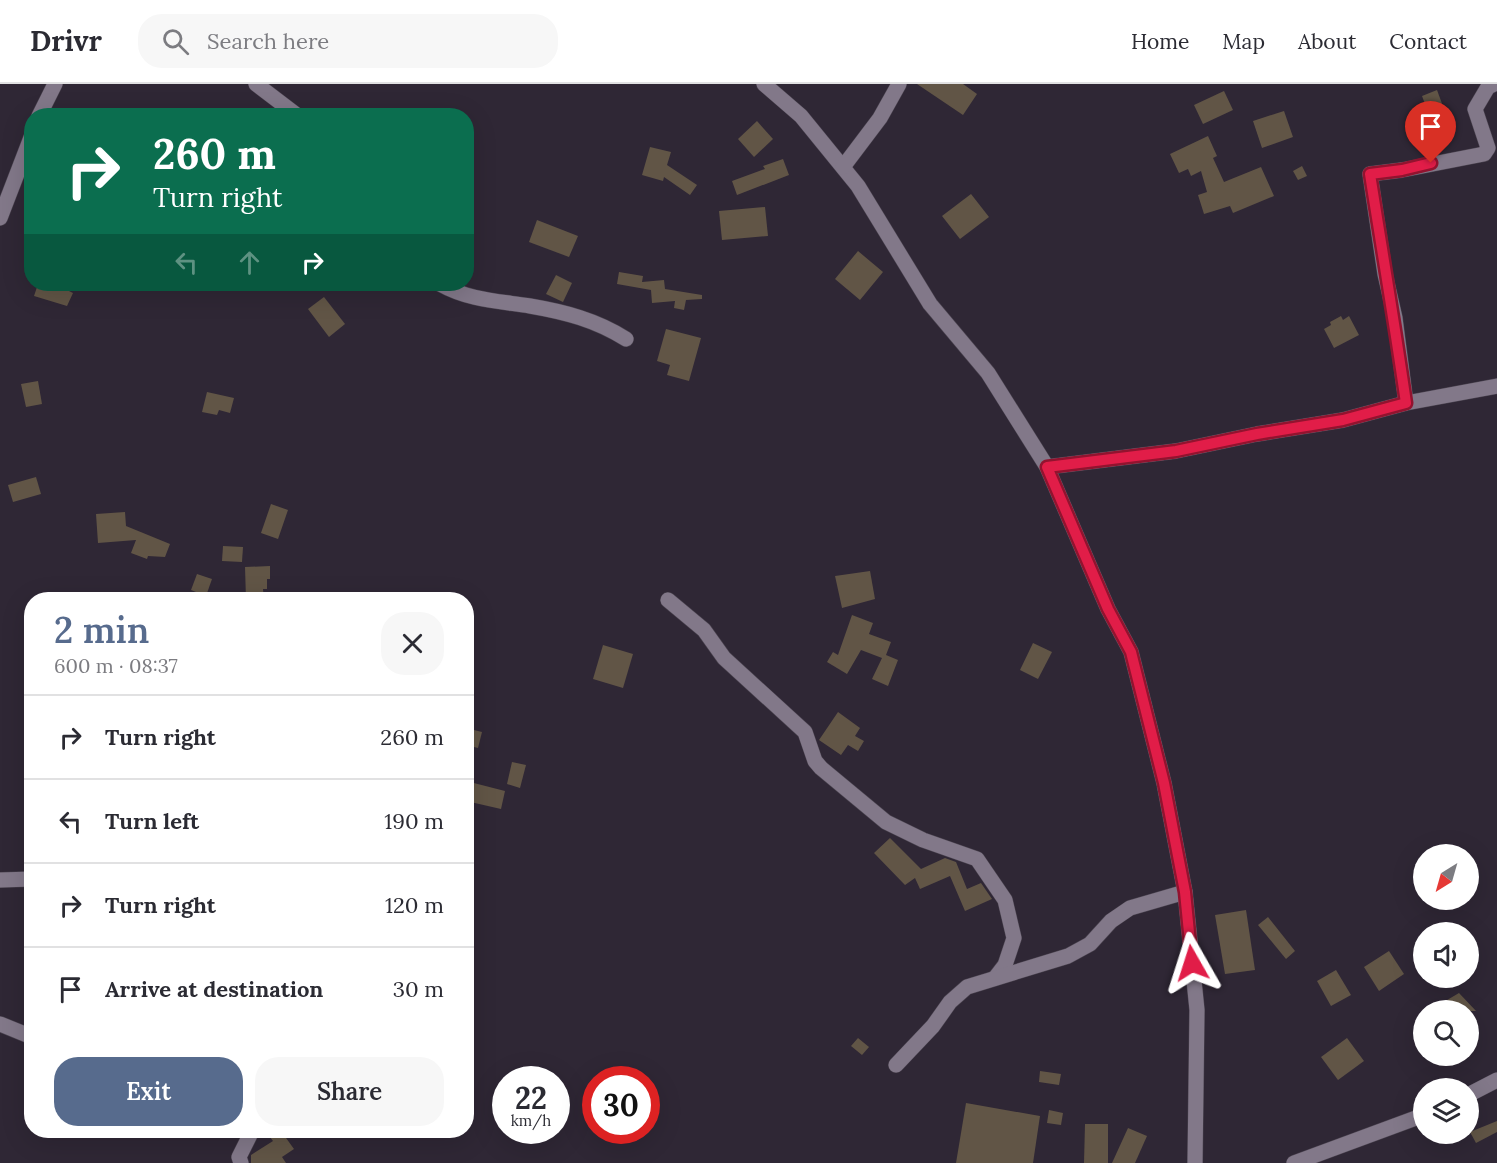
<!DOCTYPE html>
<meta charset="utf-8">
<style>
body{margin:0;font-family:Lora,serif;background:#f7f7f7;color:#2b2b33;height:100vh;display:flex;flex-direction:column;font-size:22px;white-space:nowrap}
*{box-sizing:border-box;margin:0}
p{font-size:20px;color:#7c7c81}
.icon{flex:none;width:33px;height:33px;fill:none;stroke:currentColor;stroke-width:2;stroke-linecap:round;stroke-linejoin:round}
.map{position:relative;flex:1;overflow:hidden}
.side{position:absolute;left:24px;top:508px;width:450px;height:546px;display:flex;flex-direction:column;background:#fff;border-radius:24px;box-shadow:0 6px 24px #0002}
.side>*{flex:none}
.banner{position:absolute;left:24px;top:24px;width:450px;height:183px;border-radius:24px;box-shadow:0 6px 24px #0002;background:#0b6e4f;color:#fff;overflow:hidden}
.needle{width:39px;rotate:217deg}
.buttons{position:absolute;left:1413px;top:760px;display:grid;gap:12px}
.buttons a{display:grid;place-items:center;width:66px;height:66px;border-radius:50%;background:#fff;box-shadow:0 6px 24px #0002;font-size:30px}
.speed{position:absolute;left:492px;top:982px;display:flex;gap:12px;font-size:30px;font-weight:700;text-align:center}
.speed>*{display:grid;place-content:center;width:78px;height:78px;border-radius:50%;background:#fff;box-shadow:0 6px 24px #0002;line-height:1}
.speed small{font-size:15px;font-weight:400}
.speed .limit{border:9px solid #d22;background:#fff;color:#111}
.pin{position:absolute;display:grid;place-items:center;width:51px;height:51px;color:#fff;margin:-62px -26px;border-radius:50% 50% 50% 0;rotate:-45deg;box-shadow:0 0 6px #0007}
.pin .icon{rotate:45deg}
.me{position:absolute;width:66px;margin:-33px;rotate:354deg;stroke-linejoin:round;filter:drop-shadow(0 0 4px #0008)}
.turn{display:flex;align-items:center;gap:21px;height:126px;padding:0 30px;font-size:27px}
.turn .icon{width:78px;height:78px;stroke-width:2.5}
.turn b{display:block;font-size:42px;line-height:51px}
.lanes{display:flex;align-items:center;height:57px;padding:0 30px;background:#0003;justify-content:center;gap:30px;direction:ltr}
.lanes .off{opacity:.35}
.round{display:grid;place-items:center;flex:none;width:63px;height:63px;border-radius:24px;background:#f7f7f7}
.overview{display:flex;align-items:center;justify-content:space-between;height:102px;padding:0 30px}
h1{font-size:36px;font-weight:600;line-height:45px;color:#576b8d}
.cta{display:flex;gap:12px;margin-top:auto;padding:12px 30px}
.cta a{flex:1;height:69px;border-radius:24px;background:#576b8d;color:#fff;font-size:24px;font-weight:600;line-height:69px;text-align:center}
.cta a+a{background:#f7f7f7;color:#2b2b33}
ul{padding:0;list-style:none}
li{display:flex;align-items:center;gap:18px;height:84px;padding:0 30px;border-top:2px solid #e1e1e2}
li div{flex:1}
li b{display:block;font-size:22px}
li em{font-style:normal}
header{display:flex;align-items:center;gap:36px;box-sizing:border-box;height:84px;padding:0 30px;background:#fff;border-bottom:2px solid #e1e1e2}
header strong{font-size:28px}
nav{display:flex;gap:33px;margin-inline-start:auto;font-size:21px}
.search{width:420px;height:54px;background:#f7f7f7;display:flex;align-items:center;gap:15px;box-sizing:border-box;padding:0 21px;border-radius:24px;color:#7c7c81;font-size:22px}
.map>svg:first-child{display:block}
</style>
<header>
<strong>Drivr</strong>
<div class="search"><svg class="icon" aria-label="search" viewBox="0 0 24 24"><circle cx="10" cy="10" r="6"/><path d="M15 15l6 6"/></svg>Search here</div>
<nav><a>Home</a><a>Map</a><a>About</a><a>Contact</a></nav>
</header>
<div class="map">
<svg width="1497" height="1079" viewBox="0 0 1497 1079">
<rect width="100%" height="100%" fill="#2f2735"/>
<g fill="#615546">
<path d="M917 0H963L977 10 963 31Z"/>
<path d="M1437 6 1448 36 1433 41 1422 12Z"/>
<path d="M1224 7 1233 26 1203 40 1194 21Z"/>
<path d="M1284 27 1293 53 1262 64 1253 37Z"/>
<path d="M757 37 773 55 754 73 738 55Z"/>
<path d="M1208 52 1217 72 1213 74 1224 98 1261 83 1274 112 1233 129 1230 122 1204 130 1198 111 1207 108 1201 87 1191 92 1188 85 1179 89 1170 70Z"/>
<path d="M650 63 671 68 667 81 697 101 690 111 664 93 663 97 642 91Z"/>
<path d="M783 75 789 91 737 111 732 97 765 85 763 82Z"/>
<path d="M1302 82 1307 92 1298 96 1293 87Z"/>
<path d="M971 110 989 133 960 155 942 132Z"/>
<path d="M765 123 768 152 722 156 719 127Z"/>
<path d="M537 136 578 152 569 173 529 158Z"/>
<path d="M858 167 883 188 860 216 835 195Z"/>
<path d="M619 188 643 192 642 198 664 196 665 205 702 211V215L686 216 684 226 674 224 675 217 652 219 651 206 617 200Z"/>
<path d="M556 191 572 199 563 218 546 210Z"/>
<path d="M38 200H60L59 202 73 209 67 222 34 212Z"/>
<path d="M324 213 345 240 329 253 308 225Z"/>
<path d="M1341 232 1343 236 1349 232 1359 251 1334 264 1324 245 1331 241 1330 238Z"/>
<path d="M666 245 701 254 689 297 667 291 670 281 657 277Z"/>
<path d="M38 297 42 320 26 323 21 300Z"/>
<path d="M207 308 234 314 230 329 219 326 217 331 202 328Z"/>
<path d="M36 393 41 410 13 418 8 401Z"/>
<path d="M271 420 288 426 278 455 261 449Z"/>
<path d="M125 428 126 442 170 460 165 473 148 472 147 475 131 469 136 456 98 459 96 430Z"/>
<path d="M223 462 243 463 242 478 222 477Z"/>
<path d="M270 482V495H267V505H263L264 516H246L245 483Z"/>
<path d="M870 487 875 515 842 524 835 492Z"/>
<path d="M197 490 212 495 206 512 191 506Z"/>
<path d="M852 531 873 539 869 550 891 558 886 571 898 576 888 602 872 595 882 574 861 566 847 590 827 578 833 568 838 571Z"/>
<path d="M1033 559 1052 568 1038 595 1020 586Z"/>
<path d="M603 561 633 570 623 604 593 595Z"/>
<path d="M838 628 860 644 855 652 864 657 858 667 848 661 841 671 819 656Z"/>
<path d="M466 644 482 648 478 664 466 661Z"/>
<path d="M512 678 526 681 520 704 507 700Z"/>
<path d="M466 697 505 707 501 725 466 717Z"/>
<path d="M890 754 921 785 945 774 956 778 967 805 981 799 992 815 965 827 950 792 920 805 915 794 905 801 874 769Z"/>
<path d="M1246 826 1255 886 1225 890 1215 831Z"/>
<path d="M1268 833 1295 867 1286 875 1258 841Z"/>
<path d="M1389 867 1404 890 1379 907 1364 883Z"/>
<path d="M1336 886 1351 911 1331 922 1317 897Z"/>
<path d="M1459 909 1476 927H1446L1442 919Z"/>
<path d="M858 954 869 963 862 971 851 962Z"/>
<path d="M1347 954 1364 977 1338 996 1321 973Z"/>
<path d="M1040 987 1061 990 1059 1001 1039 998Z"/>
<path d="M966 1019 1040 1032 1033 1079H956Z"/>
<path d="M1049 1026 1063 1029 1061 1041 1047 1039Z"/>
<path d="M1497 1037V1048L1476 1059 1470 1048Z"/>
<path d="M1085 1040H1108V1079H1084Z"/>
<path d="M1128 1044 1147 1052 1135 1079H1112Z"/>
<path d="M277 1047H281L294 1065 282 1073 286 1079H251V1071L273 1057 270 1053Z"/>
</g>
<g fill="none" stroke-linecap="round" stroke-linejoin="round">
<defs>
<g id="street">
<path d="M256 0 298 32"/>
<path d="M764 0 801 32 858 102 930 220 988 289 1047 383 1108 525 1131 568 1164 699 1185 808 1197 926 1195 1079"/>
<path d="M39 32 55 0"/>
<path d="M843 83 880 34 899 0"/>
<path d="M0 134 32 51"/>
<path d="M440 200C468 216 498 217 530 222 565 228 596 236 626 255"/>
<path d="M1406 319 1395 234 1385 190 1370 90 1402 86 1484 70 1488 64 1475 25 1488 3 1494 0"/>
<path d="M1047 383 1176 367 1257 350 1343 336 1406 319 1497 302"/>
<path d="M668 516 704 546 724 574 805 648 815 677 821 684 886 738 923 756 977 775 1005 816 1014 854 1005 881 995 894"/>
<path d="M0 796 32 795"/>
<path d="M0 940 32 953"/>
<path d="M896 981 933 942 950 918 967 903 1068 872 1090 860 1111 837 1130 824 1185 808"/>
<path d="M1468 1011 1497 996"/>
<path d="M241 1079 239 1073 252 1047"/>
<path d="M1294 1079 1424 1031"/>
</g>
</defs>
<use href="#street" stroke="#4b4450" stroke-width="16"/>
<use href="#street" stroke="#827889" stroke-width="15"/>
</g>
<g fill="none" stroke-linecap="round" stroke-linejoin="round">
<defs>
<path id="route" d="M1192 879 1185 808 1164 699 1131 568 1108 525 1047 383 1176 367 1257 350 1343 336 1406 319C1395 242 1382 166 1370 90L1402 86 1431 79"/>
</defs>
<use href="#route" stroke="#92132f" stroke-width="15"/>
<use href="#route" stroke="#e11d48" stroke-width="10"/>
</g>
</svg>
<div class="buttons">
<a><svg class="needle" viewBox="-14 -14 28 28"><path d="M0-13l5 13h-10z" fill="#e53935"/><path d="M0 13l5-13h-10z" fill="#7c7c81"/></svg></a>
<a><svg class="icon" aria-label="sound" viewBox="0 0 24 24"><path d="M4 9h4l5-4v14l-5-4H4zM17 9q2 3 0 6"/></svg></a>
<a><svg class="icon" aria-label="search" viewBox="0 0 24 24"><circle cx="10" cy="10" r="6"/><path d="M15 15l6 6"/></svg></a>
<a><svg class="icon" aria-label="layers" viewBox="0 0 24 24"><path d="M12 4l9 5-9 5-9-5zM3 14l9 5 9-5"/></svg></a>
</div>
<div class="speed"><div>22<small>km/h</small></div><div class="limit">30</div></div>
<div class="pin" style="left:1431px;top:79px;background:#d93025"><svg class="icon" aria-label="arrive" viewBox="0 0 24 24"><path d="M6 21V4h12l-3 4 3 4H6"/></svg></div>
<svg class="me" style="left:1192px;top:879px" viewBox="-20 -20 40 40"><path d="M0-17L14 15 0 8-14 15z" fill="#e11d48" stroke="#fff" stroke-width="4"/></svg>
<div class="banner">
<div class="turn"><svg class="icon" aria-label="right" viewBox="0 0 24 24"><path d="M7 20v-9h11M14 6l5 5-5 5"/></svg><div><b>260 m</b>Turn right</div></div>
<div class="lanes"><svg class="icon off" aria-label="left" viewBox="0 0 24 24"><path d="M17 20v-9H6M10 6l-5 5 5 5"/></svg><svg class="icon off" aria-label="ahead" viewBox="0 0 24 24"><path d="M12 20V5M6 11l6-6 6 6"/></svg><svg class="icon" aria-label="right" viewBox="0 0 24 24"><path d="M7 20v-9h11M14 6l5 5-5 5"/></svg></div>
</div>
<section class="side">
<div class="overview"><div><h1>2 min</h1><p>600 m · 08:37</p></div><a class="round"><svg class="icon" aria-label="close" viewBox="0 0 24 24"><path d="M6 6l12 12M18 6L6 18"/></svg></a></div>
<ul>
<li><svg class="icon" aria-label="right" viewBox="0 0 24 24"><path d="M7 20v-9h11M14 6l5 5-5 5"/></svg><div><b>Turn right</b></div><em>260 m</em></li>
<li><svg class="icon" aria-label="left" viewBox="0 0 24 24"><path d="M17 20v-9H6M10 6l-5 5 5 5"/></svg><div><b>Turn left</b></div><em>190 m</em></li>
<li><svg class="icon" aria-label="right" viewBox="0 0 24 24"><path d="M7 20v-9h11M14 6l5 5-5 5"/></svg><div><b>Turn right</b></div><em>120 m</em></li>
<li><svg class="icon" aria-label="arrive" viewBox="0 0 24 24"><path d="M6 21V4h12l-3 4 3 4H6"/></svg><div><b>Arrive at destination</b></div><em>30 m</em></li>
</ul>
<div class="cta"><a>Exit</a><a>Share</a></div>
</section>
</div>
